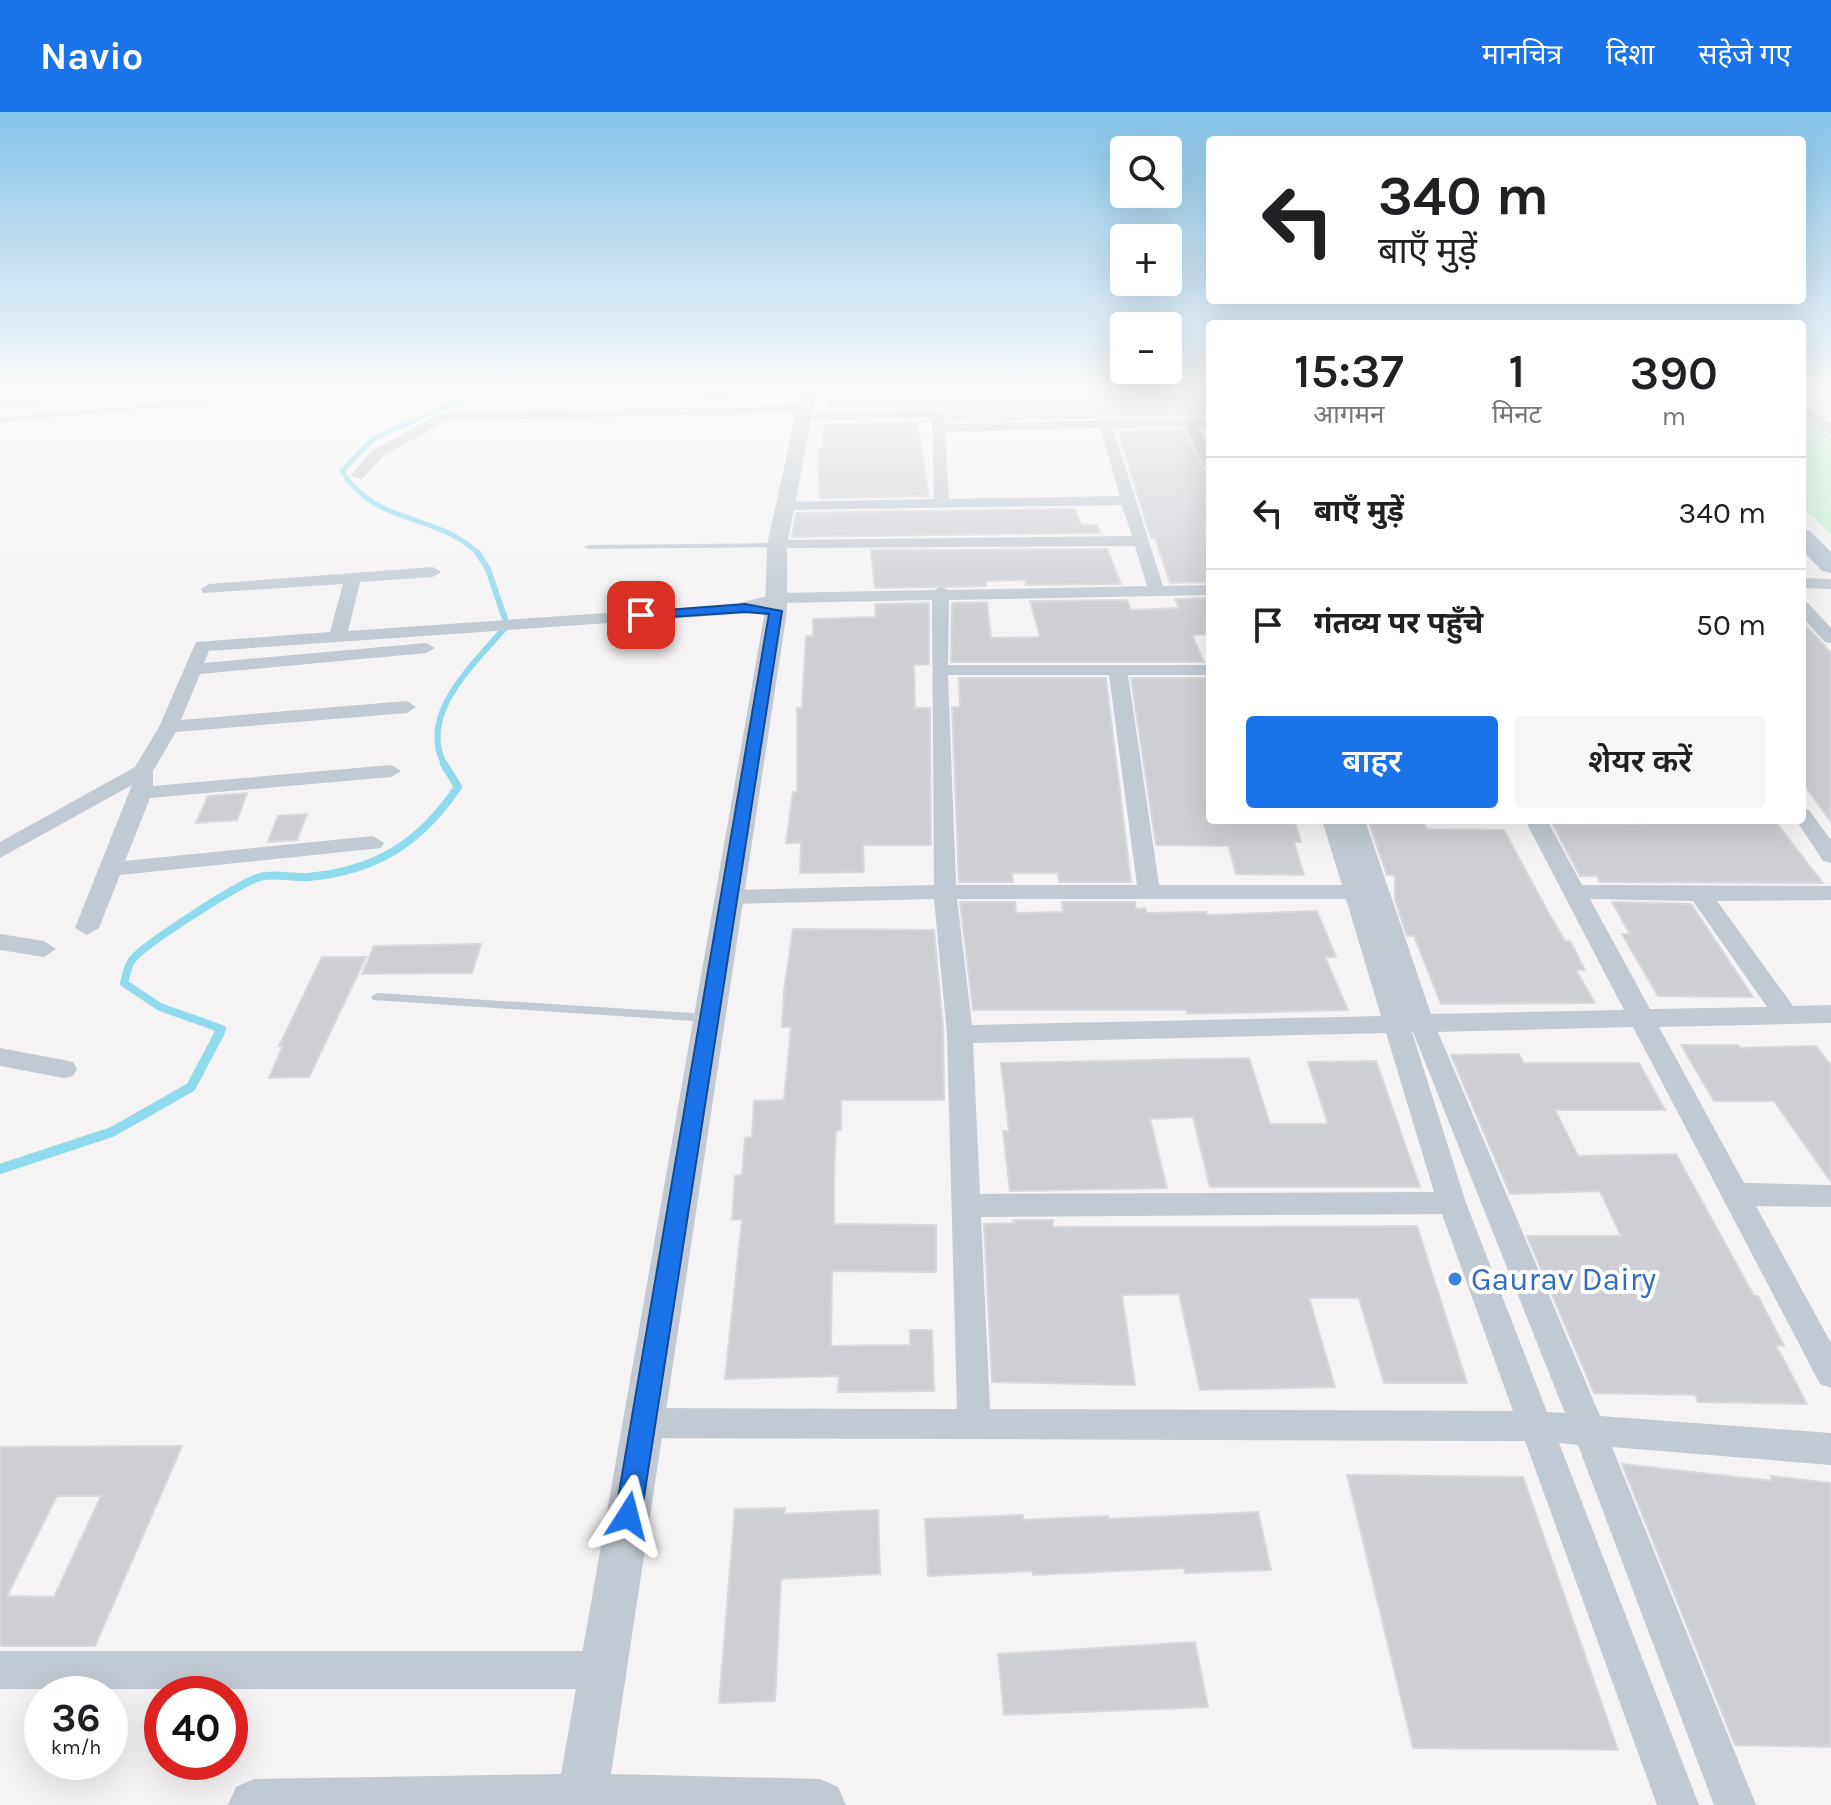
<!DOCTYPE html>
<html lang="hi">
<meta charset="utf-8">
<style>
body{margin:0;font-family:Karla,"Noto Sans Devanagari",sans-serif;background:#f6f6f6;color:#202124;height:100vh;display:flex;flex-direction:column;font-size:30px;white-space:nowrap}
*{box-sizing:border-box;margin:0}
p{font-size:26px;color:#757577}
.icon{flex:none;width:44px;height:44px;fill:none;stroke:currentColor;stroke-width:2;stroke-linecap:round;stroke-linejoin:round}
.map{position:relative;flex:1;overflow:hidden}
.sheet{position:absolute;left:1206px;top:208px;width:600px;height:504px;display:flex;flex-direction:column;background:#fff;border-radius:8px;box-shadow:0 8px 32px #0002}
.sheet>*{flex:none}
.hud{position:absolute;left:1206px;top:24px;width:600px;height:168px;border-radius:8px;box-shadow:0 8px 32px #0002;background:#fff;color:#202124;overflow:hidden}
.fabs{position:absolute;left:1110px;top:24px;display:grid;gap:16px}
.fabs a{display:grid;place-items:center;width:72px;height:72px;border-radius:8px;background:#fff;box-shadow:0 8px 32px #0002;font-size:40px}
.speed{position:absolute;left:24px;top:1564px;display:flex;gap:16px;font-size:40px;font-weight:700;text-align:center}
.speed>*{display:grid;place-content:center;width:104px;height:104px;border-radius:50%;background:#fff;box-shadow:0 8px 32px #0002;line-height:1}
.speed small{font-size:20px;font-weight:400}
.speed .limit{border:12px solid #d22;background:#fff;color:#111}
.pin{position:absolute;display:grid;place-items:center;width:68px;height:68px;color:#fff;margin:-34px;border-radius:16px;box-shadow:0 4px 12px #0006}
.me{position:absolute;width:88px;margin:-44px;rotate:9deg;stroke-linejoin:round;filter:drop-shadow(0 0 6px #0008)}
.turn{display:flex;align-items:center;gap:28px;height:168px;padding:0 40px;font-size:36px}
.turn .icon{width:104px;height:104px;stroke-width:2.5}
.turn b{display:block;font-size:56px;line-height:68px}
.eta{display:flex;justify-content:space-evenly;align-items:center;height:136px;text-align:center}
.eta b{font-size:48px;font-weight:600;line-height:56px}
.button{display:flex;gap:16px;margin-top:auto;padding:16px 40px}
.button a{flex:1;height:92px;border-radius:8px;background:#1a73e8;color:#fff;font-size:32px;font-weight:600;line-height:92px;text-align:center}
.button a+a{background:#f6f6f6;color:#202124}
ul{padding:0;list-style:none}
li{display:flex;align-items:center;gap:24px;height:112px;padding:0 40px;border-top:2px solid #e0e0e0}
li div{flex:1}
li b{display:block;font-size:30px}
li em{font-style:normal}
header{display:flex;align-items:center;gap:48px;box-sizing:border-box;height:112px;padding:0 40px;background:#1a73e8;color:#fff}
header strong{font-size:38px}
nav{display:flex;gap:44px;margin-inline-start:auto;font-size:28px}
.map>svg:first-child{display:block}
</style>
<header>
<strong>Navio</strong>
<nav><a>मानचित्र</a><a>दिशा</a><a>सहेजे गए</a></nav>
</header>
<div class="map">
<svg width="1831" height="1693" viewBox="0 0 1831 1693">
<rect width="100%" height="100%" fill="#f5f3f3"/>
<path fill="#c3f1d5" d="M1802 301 1831 326V422L1802 394Z"/>
<g fill="none" stroke-linecap="round" stroke-linejoin="round">
<path stroke="#90daee" stroke-width="5" d="M479 442C436 400 375 414 342 359L374 326 494 274"/>
<path stroke="#90daee" stroke-width="6" d="M445 654C416 601 477 550 507 513L488 457 477 440"/>
<path stroke="#90daee" stroke-width="8" d="M219 922 222 917 160 895 124 871C126 864 128 853 132 848 143 833 241 770 260 765 275 761 292 766 308 765 376 759 420 731 458 675L444 652"/>
<path stroke="#90daee" stroke-width="10" d="M0 1057 112 1020 191 975 220 920"/>
</g>
<g fill="#cdcfd5" stroke="#d7d9de" stroke-width="2" fill-rule="evenodd">
<path d="M0 274H71L72 285 0 298Z"/>
<path d="M1210 282V303L948 309 946 299 938 295 828 297V287Z"/>
<path d="M929 309 917 311 929 384 820 386 818 337H823L824 312Z"/>
<path d="M1183 318 1210 369V470L1170 471 1155 426H1151L1118 319Z"/>
<path d="M1074 397 1081 413H1097L1100 421 792 425 796 401Z"/>
<path d="M1107 437 1121 472 1026 473 1025 468 986 469V474L875 476 871 438Z"/>
<path d="M1210 486V522L1192 523 1204 550H951L952 491 987 490 991 526 1040 525 1030 489 1127 488 1131 498 1179 496 1175 487Z"/>
<path d="M929 491V552L914 553 915 596H930L931 733H863L864 760 800 761 801 731H786L793 680H797V596H802L806 524H813V507L876 505 875 492Z"/>
<path d="M1802 509 1831 541V710L1802 670Z"/>
<path d="M959 566H1106L1131 770H1059L1058 761H1012L1013 770H959L952 595H960Z"/>
<path d="M1131 566H1210V708L1295 710 1301 730H1294L1304 763 1236 762 1229 734 1156 733Z"/>
<path d="M247 681 237 708 196 711 208 684Z"/>
<path d="M307 702 297 728 268 730 278 704Z"/>
<path d="M1368 708H1423L1427 717 1504 718 1548 800 1565 829H1570L1585 858H1576L1595 891 1441 892 1414 824H1407L1395 788V763H1387Z"/>
<path d="M1642 708H1774L1823 771 1600 770 1597 764H1580L1552 711 1644 712Z"/>
<path d="M960 790H1015L1016 801 1063 800 1062 790H1135L1136 797 1145 796 1147 801 1206 800 1207 803 1317 799 1336 845H1325L1348 898 1187 902 1186 898H973Z"/>
<path d="M1612 790 1691 792 1753 885 1658 884 1622 822H1630Z"/>
<path d="M793 817 934 818 943 915 944 988H841V1018L836 1019 834 1059V1112L936 1113V1160L832 1159 831 1234 910 1233V1218H932L934 1279 838 1280 839 1264 725 1267 742 1107 732 1108 735 1064 742 1063 745 1026 752 1025 754 989 784 988 791 915H782L784 879Z"/>
<path d="M481 832 472 861 362 862 374 834Z"/>
<path d="M322 845H366L309 965 269 966 283 934H279Z"/>
<path d="M1681 933H1738L1740 936 1816 934 1831 953V1070L1774 989H1714Z"/>
<path d="M1519 942 1524 951H1639L1665 998H1555L1578 1044 1676 1042 1754 1184H1758L1784 1234 1776 1233 1807 1292 1698 1290 1695 1283 1594 1281 1527 1124H1621L1600 1079 1510 1082 1451 943Z"/>
<path d="M1249 946 1270 1012H1328L1308 950 1376 949 1420 1075H1210L1193 1005 1150 1007 1167 1076 1010 1079 1003 1019H1009L1001 951Z"/>
<path d="M1013 1108H1053V1115L1417 1114 1467 1271H1384L1359 1186H1309L1335 1275 1200 1278 1179 1182 1122 1183 1135 1273 992 1270 984 1112 1014 1111Z"/>
<path d="M182 1334 95 1534H0V1335ZM57 1384H101L54 1485 7 1484Z"/>
<path d="M1622 1352 1772 1369 1771 1364 1831 1371V1635L1735 1633Z"/>
<path d="M1347 1363 1523 1365 1618 1638 1413 1636Z"/>
<path d="M785 1396 784 1402 878 1398 880 1462 781 1467 775 1589 719 1591 735 1397Z"/>
<path d="M1258 1400 1271 1458 1185 1461 1184 1456 1033 1463 1032 1459 928 1464 925 1407 1023 1403V1408L1108 1404V1407Z"/>
<path d="M1195 1530 1208 1595 1004 1603 998 1542Z"/>
</g>
<g fill="none" stroke-linecap="round" stroke-linejoin="round">
<g fill="#c1cad2" fill-rule="evenodd">
<path d="M287 274H293L290 282 287 284 0 310V306L284 280Z"/>
<path d="M777 431 781 433 780 435 588 437 584 435 588 433Z"/>
<path d="M377 881 709 902 715 906 709 910 373 888 371 885Z"/>
</g>
<g fill="#c1cad2" fill-rule="evenodd">
<path d="M764 274H993L987 278 778 280 716 289 689 284 598 283 592 279 598 275C654 276 709 282 764 274Z"/>
<path d="M1802 291 1831 312V323L1802 302Z"/>
<path d="M805 293 811 297 810 300 445 309 383 344 362 367 350 364 373 338 442 301Z"/>
<path d="M938 298 945 302V312L1210 306V314H1198L1210 339V357L1203 353 1185 315 1113 316 1163 474 1210 473V483L949 488 948 553H1210V563H1128L1159 773H1342L1322 708H1365L1431 902 1624 898 1525 708H1547L1582 773 1831 774V788L1717 789 1793 894 1831 893V911L1659 915 1744 1071 1831 1073V1095L1756 1094 1831 1231V1276L1820 1272 1633 915 1438 920 1600 1304 1831 1321V1353L1612 1335 1756 1693H1714L1578 1333 1559 1331 1699 1693H1657L1525 1329 643 1326 631 1322 626 1311 631 1300 643 1296 957 1297 947 922 934 787 729 792 718 785 729 778 934 773 932 488 779 491 737 502 209 539 204 551 426 531 435 536 426 541 200 562 181 608 407 589 416 595 407 601 176 620 153 659V674L391 653 401 659 391 665 150 686 125 749 373 724 384 731 381 736 120 763 99 816 87 823 75 816 132 673 0 746V730L135 655 159 615 196 530 330 520 343 472 203 481 201 477 209 472 433 455 441 460 433 465 360 470 348 519 736 492 778 481 934 478 941 475 948 478 1147 474 1135 434 771 436V430L777 428 1132 424 1122 393 783 398 776 394 783 390 934 387 932 306 804 309 797 305 804 301ZM1100 316 1120 384 949 387 945 320ZM948 563H1109L1137 773H956ZM957 787H1346L1381 904 972 913ZM1590 787 1693 789 1767 895 1650 897ZM1412 920H1413L1565 1301 1547 1300 1466 1091ZM1386 921 1434 1080 980 1082 973 931ZM1442 1102 1513 1299 990 1297 981 1105Z"/>
<path d="M1802 466 1831 467V477L1802 476Z"/>
<path d="M1802 490 1808 491 1831 516V531L1825 530 1802 505Z"/>
<path d="M1802 696 1809 698 1831 728V751L1823 749 1796 708H1802Z"/>
<path d="M0 822 44 829 56 837 44 845 0 838Z"/>
<path d="M0 936 64 948 73 950 77 957 73 964 64 966 0 954Z"/>
<path d="M0 1539H603L617 1544 622 1558 617 1572 603 1577H0Z"/>
</g>
<path fill="#c1cad2" fill-rule="evenodd" d="M802 274H818L787 433V499L611 1662 820 1667 838 1675 846 1693H228L236 1675 254 1667 561 1662 765 499 767 433Z"/>
<path fill="#b3c2d1" fill-rule="evenodd" d="M1802 417 1810 419 1831 440V461L1822 459 1802 438Z"/>
</g>
<linearGradient id="sky" x2="0" y2="1"><stop stop-color="#85c3ea"/><stop offset="0.54" stop-color="#fafafa"/><stop offset="1" stop-color="#fafafa" stop-opacity="0"/></linearGradient>
<rect width="1831" height="511" fill="url(#sky)"/>
<path fill="#1a73e8" stroke="#114b97" stroke-width="2" d="M745 492 782 499 641 1404 637 1413 628 1417 619 1413 615 1404 769 502 745 500 641 507 635 503 641 500Z"/>
<circle fill="#3f7fe0" stroke="#fff" stroke-width="3" cx="1455" cy="1167" r="8"/>
<g text-anchor="middle" stroke-width="8" stroke-linejoin="round" paint-order="stroke">
<g font-size="32" fill="#366cbe" stroke="#fff" text-anchor="start">
<text x="1471" y="1178">Gaurav Dairy</text>
</g>
</g>
</svg>
<div class="fabs">
<a><svg class="icon" aria-label="search" viewBox="0 0 24 24"><circle cx="10" cy="10" r="6"/><path d="M15 15l6 6"/></svg></a>
<a>+</a>
<a>−</a>
</div>
<div class="speed"><div>36<small>km/h</small></div><div class="limit">40</div></div>
<div class="pin" style="left:641px;top:503px;background:#d93025"><svg class="icon" aria-label="arrive" viewBox="0 0 24 24"><path d="M6 21V4h12l-3 4 3 4H6"/></svg></div>
<svg class="me" style="left:628px;top:1404px" viewBox="-20 -20 40 40"><path d="M0-17L14 15 0 8-14 15z" fill="#1a73e8" stroke="#fff" stroke-width="4"/></svg>
<div class="hud">
<div class="turn"><svg class="icon" aria-label="left" viewBox="0 0 24 24"><path d="M17 20v-9H6M10 6l-5 5 5 5"/></svg><div><b>340 m</b>बाएँ मुड़ें</div></div>
</div>
<section class="sheet">
<div class="eta">
<div><b>15:37</b><p>आगमन</p></div>
<div><b>1</b><p>मिनट</p></div>
<div><b>390</b><p>m</p></div>
</div>
<ul>
<li><svg class="icon" aria-label="left" viewBox="0 0 24 24"><path d="M17 20v-9H6M10 6l-5 5 5 5"/></svg><div><b>बाएँ मुड़ें</b></div><em>340 m</em></li>
<li><svg class="icon" aria-label="arrive" viewBox="0 0 24 24"><path d="M6 21V4h12l-3 4 3 4H6"/></svg><div><b>गंतव्य पर पहुँचे</b></div><em>50 m</em></li>
</ul>
<div class="button"><a>बाहर</a><a>शेयर करें</a></div>
</section>
</div>
